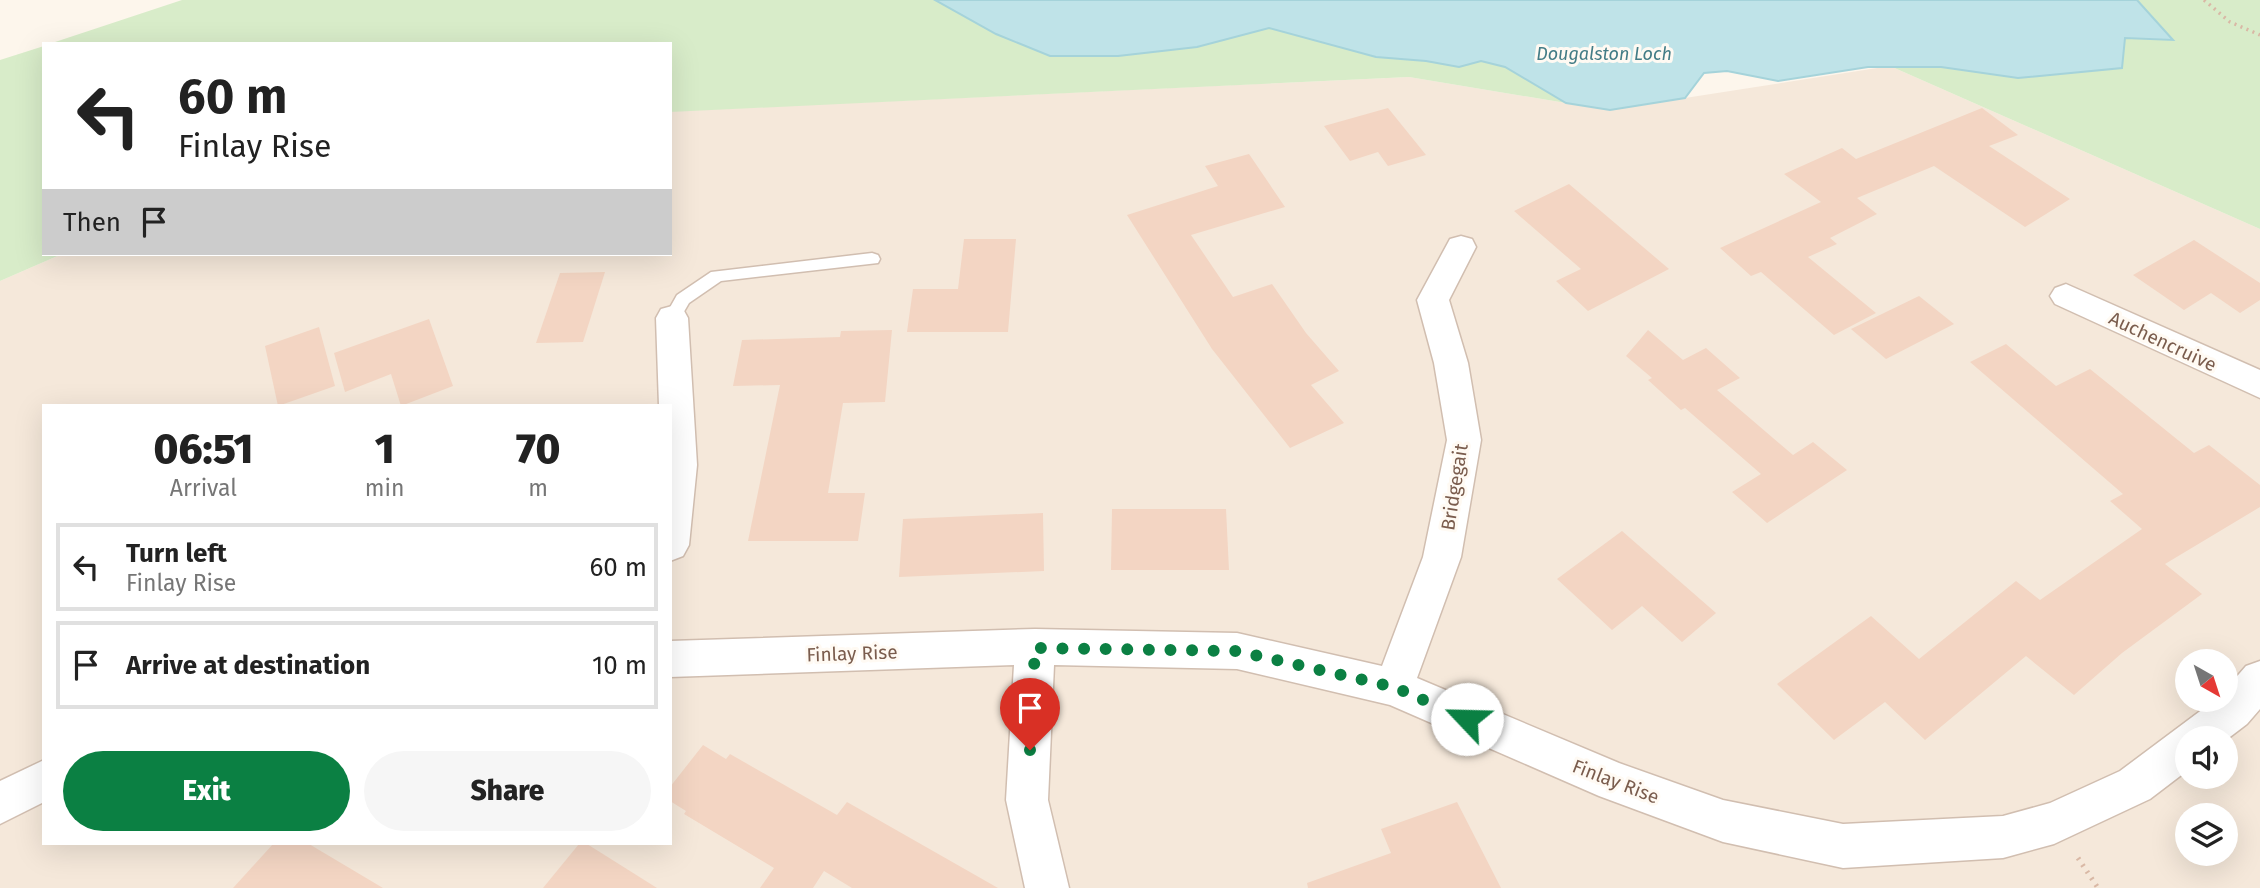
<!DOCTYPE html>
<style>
body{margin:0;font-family:"Fira Sans",sans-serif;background:#f6f6f6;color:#222;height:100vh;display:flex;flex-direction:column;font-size:26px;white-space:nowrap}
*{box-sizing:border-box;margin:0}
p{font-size:23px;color:#767676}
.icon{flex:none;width:38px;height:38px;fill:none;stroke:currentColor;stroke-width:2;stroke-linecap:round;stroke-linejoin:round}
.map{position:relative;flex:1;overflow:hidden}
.drawer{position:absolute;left:42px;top:404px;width:630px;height:441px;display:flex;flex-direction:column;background:#fff;border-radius:0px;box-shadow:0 7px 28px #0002}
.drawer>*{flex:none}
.banner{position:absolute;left:42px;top:42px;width:630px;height:214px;border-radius:0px;box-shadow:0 7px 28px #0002;background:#fff;color:#222;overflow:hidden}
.needle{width:46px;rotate:141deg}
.controls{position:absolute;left:2175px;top:649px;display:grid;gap:14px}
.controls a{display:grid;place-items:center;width:63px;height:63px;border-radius:50%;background:#fff;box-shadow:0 7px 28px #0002;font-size:35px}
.pin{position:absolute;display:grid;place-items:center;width:60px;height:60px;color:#fff;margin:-72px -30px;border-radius:50% 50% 50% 0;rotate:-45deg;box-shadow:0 0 7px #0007}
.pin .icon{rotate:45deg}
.me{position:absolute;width:77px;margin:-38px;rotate:294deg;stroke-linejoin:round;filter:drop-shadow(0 0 5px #0008)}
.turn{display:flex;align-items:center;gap:24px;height:147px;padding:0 21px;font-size:32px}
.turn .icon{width:91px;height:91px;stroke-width:2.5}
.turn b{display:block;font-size:49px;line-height:60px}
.then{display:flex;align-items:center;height:66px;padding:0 21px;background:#0003;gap:14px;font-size:26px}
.eta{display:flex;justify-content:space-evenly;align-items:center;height:119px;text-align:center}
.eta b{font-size:42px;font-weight:800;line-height:49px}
.action{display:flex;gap:14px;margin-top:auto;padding:14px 21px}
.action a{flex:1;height:80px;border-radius:42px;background:#0b8043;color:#fff;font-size:28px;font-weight:800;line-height:80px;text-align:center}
.action a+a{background:#f6f6f6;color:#222}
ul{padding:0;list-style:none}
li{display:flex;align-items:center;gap:21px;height:88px;margin:0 14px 10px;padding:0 7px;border:4px solid #e0e0e0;border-radius:0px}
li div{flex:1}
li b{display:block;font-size:26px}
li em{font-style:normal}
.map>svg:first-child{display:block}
</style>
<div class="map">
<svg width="2260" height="888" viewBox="0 0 2260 888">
<rect width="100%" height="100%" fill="#fdf6ec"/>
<path fill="#f5e8da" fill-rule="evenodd" d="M1890 66 2260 229V888H0V281L62 254H670V112L676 111 1409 77 1566 103 1685 98ZM44 406H670V844H44ZM2188 662H2226V700H2188ZM2188 738H2226V777H2188ZM2188 816H2226V854H2188Z"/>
<g fill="#d8ecc9">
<path d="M182 0H935L996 34 1050 56 1197 47 1269 28 1376 57 1426 61 1459 67 1481 61 1505 67 1566 103 1409 77 670 112V44H49Z"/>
<path d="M2130 0H2260V229L1890 66Z"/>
<path d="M44 46V254H62L0 281V60Z"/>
</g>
<path fill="#bfe3e8" stroke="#a5d3da" stroke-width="2" d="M935 0H2137L2173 40 2125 38 2122 68 2018 78 1941 67H1868L1778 81 1727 71 1704 73 1685 98 1610 110 1566 103 1505 67 1481 61 1459 67 1426 61 1376 57 1269 28 1197 47 1118 56H1050L996 34Z"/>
<g fill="#f3d5c3">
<path d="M1388 108 1426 155 1388 166 1378 152 1350 161 1324 126Z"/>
<path d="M1982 108 2018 135 1989 146 2070 199 2025 227 1934 166 1857 198 1877 214 1830 238 1837 244 1808 257 1876 313 1834 335 1761 272 1751 276 1720 248 1821 202 1784 174 1842 148 1856 159Z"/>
<path d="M1249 154 1285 207 1191 235 1233 297 1272 284 1306 333 1339 371 1311 385 1344 423 1290 448 1212 349 1127 215 1218 186 1205 166Z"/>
<path d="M1569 184 1669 269 1588 311 1556 281 1581 269 1514 211Z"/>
<path d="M964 239H1016L1008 332H907L913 289H958Z"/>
<path d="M2194 240 2260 283V300L2240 313 2211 293 2184 310 2133 275Z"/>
<path d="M605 272 583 342 536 343 560 273Z"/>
<path d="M1919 296 1954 324 1886 359 1851 329Z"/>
<path d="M429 319 453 386 401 406 391 374 345 392 334 353Z"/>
<path d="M319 327 335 386 278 406 265 346Z"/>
<path d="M892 330 885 402 843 403 828 493H865L858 541H748L780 385 733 386 742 340 840 337 841 331Z"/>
<path d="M1648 330 1683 360 1706 348 1740 378 1717 390 1793 455 1813 442 1847 470 1767 523 1732 492 1761 474 1685 408 1681 410 1648 380 1652 378 1626 356Z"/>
<path d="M2006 344 2056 386 2090 369 2194 453 2209 445 2260 485V507L2165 564 2202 594 2122 653 2074 695 2026 656 1925 740 1885 702 1834 740 1777 684 1871 616 1919 659 2016 581 2040 600 2142 529 2110 501 2123 494 1970 362Z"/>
<path d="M1112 509H1226L1229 570H1111Z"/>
<path d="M1043 513 1044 571 899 577 903 519Z"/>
<path d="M1622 531 1716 613 1682 642 1642 606 1612 630 1557 579Z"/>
<path d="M703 745 726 759 730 754 837 815 847 802 998 888H852L824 871 813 888H760L774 868 684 814 686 811 670 801V787Z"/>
<path d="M1457 802 1501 888H1308L1307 883 1391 853 1381 829Z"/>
<path d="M273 844H309L383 888H233Z"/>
<path d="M579 844H587L657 888H543Z"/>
</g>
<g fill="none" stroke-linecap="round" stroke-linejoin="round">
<defs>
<path id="service" d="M872 253 878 255 880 259 878 263 721 281 689 303 678 322 672 324 664 318 677 295 711 272Z"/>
<g id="minor">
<path d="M1461 236 1472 239 1476 247 1449 300 1468 363 1481 440 1461 557 1417 678 1619 763 1723 800 1843 824 2003 816 2050 803 2120 771 2215 700H2226V689L2246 666 2260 661V709L2247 724 2226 740 2188 738V770L2150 799 2054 844 2003 858 1843 868 1723 842 1599 796 1390 705 1237 669 1054 665 1048 800 1069 888H1025L1006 800 1014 665 670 677V641L1035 629 1237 633 1382 666 1423 557 1447 440 1434 363 1417 300 1450 239Z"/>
<path d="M2066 284 2260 370V398L2055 304 2050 296 2055 288Z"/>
<path d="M672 306 683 309 688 318 697 465 689 545 683 556 670 561V406H659L656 318 661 309Z"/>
<path d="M44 760V802L0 824V781Z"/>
</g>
</defs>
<use href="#service" stroke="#d1beb0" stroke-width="3"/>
<use href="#minor" stroke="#d1beb0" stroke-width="3"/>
<path stroke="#d9b8a5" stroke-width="3.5" stroke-dasharray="2 4.5" stroke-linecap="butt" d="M2204 0 2230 22 2260 35"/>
<path stroke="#d9b8a5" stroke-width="5" stroke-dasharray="2 6" stroke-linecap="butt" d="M2078 858 2098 888"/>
<use href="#service" fill="#fff" fill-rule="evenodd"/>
<use href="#minor" fill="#fff" fill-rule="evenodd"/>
</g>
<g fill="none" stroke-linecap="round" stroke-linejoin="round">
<path stroke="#0b8043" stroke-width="12" stroke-dasharray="0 21.6" d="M1030 750 1035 648 1237 651 1394 687 1467 719"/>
</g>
<g text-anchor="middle" stroke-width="6" stroke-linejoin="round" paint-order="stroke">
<g font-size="18" font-style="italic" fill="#437c86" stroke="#fffaf3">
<text x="1604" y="60">Dougalston Loch</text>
</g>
<g font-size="19" fill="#7a5c4d" stroke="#fffaf3">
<text transform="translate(2163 341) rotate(25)" y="7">Auchencruive</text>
<text transform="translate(1454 487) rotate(-81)" y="7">Bridgegait</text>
<text transform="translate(852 653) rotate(-2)" y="7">Finlay Rise</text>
<text transform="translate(1616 781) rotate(21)" y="7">Finlay Rise</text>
</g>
</g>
</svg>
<div class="controls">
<a><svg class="needle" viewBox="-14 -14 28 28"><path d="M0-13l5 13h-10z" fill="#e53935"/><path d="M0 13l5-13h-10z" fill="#767676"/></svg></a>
<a><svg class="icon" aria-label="sound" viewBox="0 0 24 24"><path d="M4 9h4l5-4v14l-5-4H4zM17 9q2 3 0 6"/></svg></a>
<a><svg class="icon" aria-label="layers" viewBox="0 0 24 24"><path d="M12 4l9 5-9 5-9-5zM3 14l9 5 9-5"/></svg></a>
</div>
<div class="pin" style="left:1030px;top:750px;background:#d93025"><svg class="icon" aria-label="arrive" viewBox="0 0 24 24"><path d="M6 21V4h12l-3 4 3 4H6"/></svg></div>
<svg class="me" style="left:1467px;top:719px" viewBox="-20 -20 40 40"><circle r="19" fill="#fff"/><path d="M0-13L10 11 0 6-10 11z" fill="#0b8043"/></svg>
<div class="banner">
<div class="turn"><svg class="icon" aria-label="left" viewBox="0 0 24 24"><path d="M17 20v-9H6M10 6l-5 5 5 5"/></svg><div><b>60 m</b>Finlay Rise</div></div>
<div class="then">Then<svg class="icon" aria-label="arrive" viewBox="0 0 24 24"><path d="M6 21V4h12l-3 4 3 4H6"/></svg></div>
</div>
<section class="drawer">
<div class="eta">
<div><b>06:51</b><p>Arrival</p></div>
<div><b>1</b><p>min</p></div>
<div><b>70</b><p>m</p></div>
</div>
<ul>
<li><svg class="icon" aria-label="left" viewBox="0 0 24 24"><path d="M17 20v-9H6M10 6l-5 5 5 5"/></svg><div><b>Turn left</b><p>Finlay Rise</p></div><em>60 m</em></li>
<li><svg class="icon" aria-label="arrive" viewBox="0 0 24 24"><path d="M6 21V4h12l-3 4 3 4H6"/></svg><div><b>Arrive at destination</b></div><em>10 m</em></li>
</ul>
<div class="action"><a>Exit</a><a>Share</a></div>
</section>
</div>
